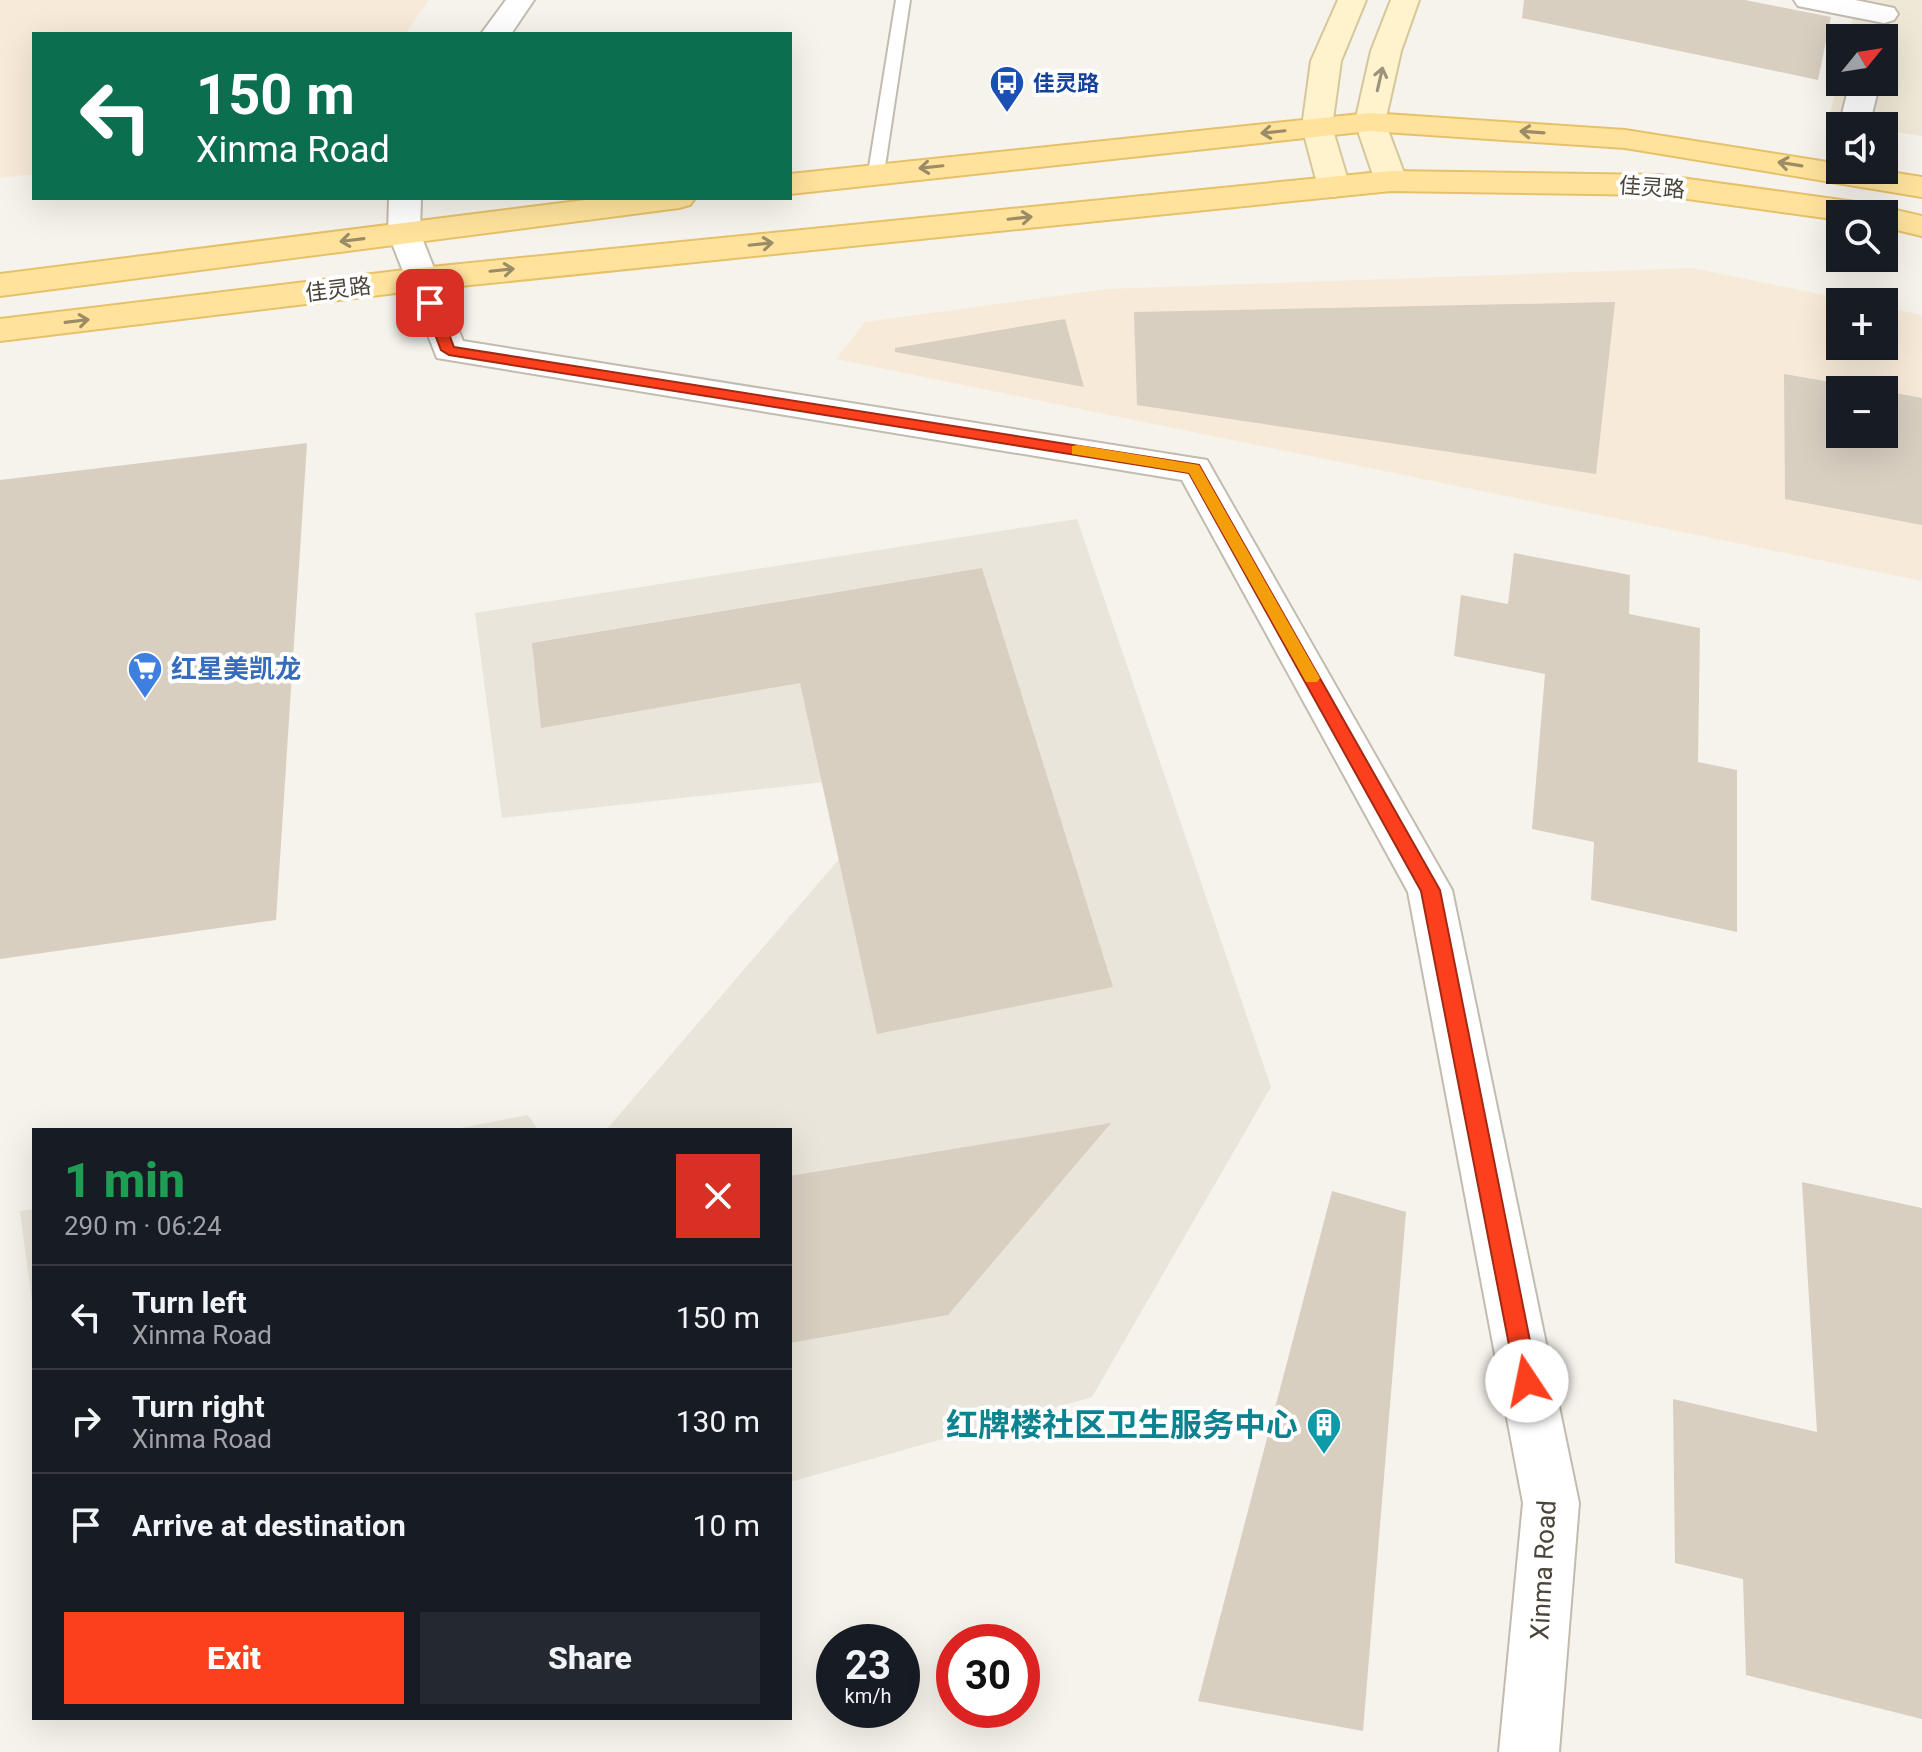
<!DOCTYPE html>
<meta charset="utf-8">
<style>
body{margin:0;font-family:Roboto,"Noto Sans SC",sans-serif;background:#242831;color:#f1f3f6;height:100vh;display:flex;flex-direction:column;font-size:30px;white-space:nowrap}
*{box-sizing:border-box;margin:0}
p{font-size:26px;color:#9ea1a6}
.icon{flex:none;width:44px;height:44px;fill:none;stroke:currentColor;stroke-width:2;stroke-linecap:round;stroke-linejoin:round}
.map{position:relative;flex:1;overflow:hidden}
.sheet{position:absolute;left:32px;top:1128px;width:760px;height:592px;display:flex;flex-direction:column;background:#171b24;border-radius:0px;box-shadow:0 8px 32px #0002}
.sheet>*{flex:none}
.banner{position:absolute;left:32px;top:32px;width:760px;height:168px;border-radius:0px;box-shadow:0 8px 32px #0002;background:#0b6e4f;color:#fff;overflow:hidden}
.needle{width:52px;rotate:60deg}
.fabs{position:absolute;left:1826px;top:24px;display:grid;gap:16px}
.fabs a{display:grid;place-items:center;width:72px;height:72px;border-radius:0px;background:#171b24;box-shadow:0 8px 32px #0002;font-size:40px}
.speed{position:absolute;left:816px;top:1624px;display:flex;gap:16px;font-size:40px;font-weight:700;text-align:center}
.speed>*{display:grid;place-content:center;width:104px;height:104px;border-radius:50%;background:#171b24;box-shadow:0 8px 32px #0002;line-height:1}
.speed small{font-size:20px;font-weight:400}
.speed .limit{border:12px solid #d22;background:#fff;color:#111}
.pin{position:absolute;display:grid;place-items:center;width:68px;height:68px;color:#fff;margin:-34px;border-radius:16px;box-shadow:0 4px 12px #0006}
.me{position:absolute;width:88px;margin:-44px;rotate:349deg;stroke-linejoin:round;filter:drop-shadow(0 0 6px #0008)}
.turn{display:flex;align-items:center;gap:28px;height:168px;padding:0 32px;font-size:36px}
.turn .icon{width:104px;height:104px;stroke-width:2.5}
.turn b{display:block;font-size:56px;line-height:68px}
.round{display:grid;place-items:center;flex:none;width:84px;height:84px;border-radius:0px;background:#242831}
.headline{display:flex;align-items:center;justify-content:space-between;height:136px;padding:0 32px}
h1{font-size:48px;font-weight:800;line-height:60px;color:#1e9e55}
.cta{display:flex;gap:16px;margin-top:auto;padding:16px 32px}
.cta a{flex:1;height:92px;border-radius:0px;background:#fc3f1d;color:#fff;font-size:32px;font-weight:800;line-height:92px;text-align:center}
.cta a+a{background:#242831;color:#f1f3f6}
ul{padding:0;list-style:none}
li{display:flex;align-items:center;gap:24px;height:104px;padding:0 32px;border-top:2px solid #363941}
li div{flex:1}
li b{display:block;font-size:30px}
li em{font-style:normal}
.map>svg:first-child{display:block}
</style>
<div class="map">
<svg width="1922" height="1752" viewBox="0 0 1922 1752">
<rect width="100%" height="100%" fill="#f6f3ec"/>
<g fill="#eae5da">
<path d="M1077 519 1271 1087 1092 1397 790 1482V1130H606L914 772 502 818 475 613Z"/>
<path d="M528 1115 538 1130H450Z"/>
<path d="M34 1209V1317L20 1211Z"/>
</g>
<g fill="#f7ead8" fill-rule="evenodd">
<path d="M0 0H429L405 34H34V174L0 178Z"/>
<path d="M1692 268 1858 302H1840V346H1884V307L1922 315V581L836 359 865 322 1107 289ZM1840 390H1884V434H1840Z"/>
</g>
<path fill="#efe8d6" d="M1857 0H1922V136L1884 130V126L1828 122 1840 71V82H1884V38H1848Z"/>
<g fill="#d8cfc1">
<path d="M1524 0H1745L1831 17 1818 80 1522 18Z"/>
<path d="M1615 302 1596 474 1137 405 1134 312Z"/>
<path d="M1065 319 1084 387 895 352V348Z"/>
<path d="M1784 374 1876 390H1840V434H1884V391L1922 398V525L1785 499Z"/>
<path d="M307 443 276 920 0 959V480Z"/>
<path d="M1514 553 1630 575 1629 614 1700 628 1698 762 1737 770V932L1591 900 1594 842 1532 829 1545 674 1454 656 1461 595 1508 604Z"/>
<path d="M982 568 1113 987 877 1034 800 683 541 728 532 643Z"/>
<path d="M1111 1123 948 1315 790 1343V1176Z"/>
<path d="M1802 1182 1922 1208V1719L1746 1675 1743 1579 1675 1563 1673 1399 1817 1432Z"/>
<path d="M1332 1191 1406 1212 1363 1731 1198 1701Z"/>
</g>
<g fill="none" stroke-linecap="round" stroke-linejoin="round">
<defs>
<path id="lane" d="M896 0H910L884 173 876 178 868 173Z"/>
<g id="street">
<path d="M506 0H534L511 34H481Z"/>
<path d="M1794 0H1855L1894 8 1898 14 1894 20 1884 23 1798 6Z"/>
<path d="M1850 82H1880L1869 126H1839Z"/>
<path d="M389 198H421L420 233 463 341 1207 460 1452 890 1579 1503 1559 1752H1499L1523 1503 1408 892 1182 480 437 358 388 233Z"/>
</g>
<g id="secondary">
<path d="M1338 0H1366L1341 61 1332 127 1350 187 1345 194 1334 197 1323 194 1318 187 1302 127 1311 61Z"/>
<path d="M1391 0H1419L1401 51 1385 122 1407 181 1402 188 1391 191 1380 188 1375 181 1355 122 1371 51Z"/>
</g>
<g id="primary">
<path d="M1370 113 1625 130 1840 164V170H1877L1922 177V197L1625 148 1370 131 790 194V174Z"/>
<path d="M1391 171 1659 175 1870 204 1922 216V236L1884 227V214H1840V220L1659 195 1391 191 421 290 0 341V319L421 268Z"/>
<path d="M601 198H695L690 205 679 208 0 296V274Z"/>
</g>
</defs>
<use href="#lane" stroke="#c2bbae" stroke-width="4"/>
<use href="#street" stroke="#c2bbae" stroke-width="4"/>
<use href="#secondary" stroke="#d6c79b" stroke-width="4"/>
<use href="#primary" stroke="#e6c16a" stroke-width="4"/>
<use href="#lane" fill="#fff" fill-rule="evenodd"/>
<use href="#street" fill="#fff" fill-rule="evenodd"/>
<use href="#secondary" fill="#fff3cd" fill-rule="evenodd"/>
<use href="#primary" fill="#ffe39c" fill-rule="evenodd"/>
</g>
<defs><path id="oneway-shaft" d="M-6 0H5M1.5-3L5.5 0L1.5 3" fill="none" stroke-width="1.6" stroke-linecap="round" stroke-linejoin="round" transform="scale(2)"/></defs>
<use stroke="#9c937c" href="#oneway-shaft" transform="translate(1380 79) rotate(-77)"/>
<g stroke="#9c8c66">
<use href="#oneway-shaft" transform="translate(1273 132) rotate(174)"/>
<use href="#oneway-shaft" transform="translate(1532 132) rotate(-176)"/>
<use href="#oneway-shaft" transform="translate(1790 164) rotate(-171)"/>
<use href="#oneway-shaft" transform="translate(931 167) rotate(174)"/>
<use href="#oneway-shaft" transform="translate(1020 218) rotate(-6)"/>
<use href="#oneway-shaft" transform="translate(352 240) rotate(173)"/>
<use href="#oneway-shaft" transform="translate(761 244) rotate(-6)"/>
<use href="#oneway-shaft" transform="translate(502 270) rotate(-6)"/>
<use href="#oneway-shaft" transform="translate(77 321) rotate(-7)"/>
</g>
<path fill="#fc3f1d" stroke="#a42913" stroke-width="2" d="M430 298 437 303 454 347 1199 465 1440 890 1538 1381 1535 1389 1527 1392 1519 1389 1516 1381 1421 891 1189 473 449 355 441 350 423 303Z"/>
<path fill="#f59e0b" d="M1078 445 1199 465 1317 673 1320 678 1317 682H1306L1189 473 1072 454V446Z"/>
<defs>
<symbol id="bus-pin" viewBox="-11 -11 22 30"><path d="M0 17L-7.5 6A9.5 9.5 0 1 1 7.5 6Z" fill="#1a4fb4" stroke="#fff"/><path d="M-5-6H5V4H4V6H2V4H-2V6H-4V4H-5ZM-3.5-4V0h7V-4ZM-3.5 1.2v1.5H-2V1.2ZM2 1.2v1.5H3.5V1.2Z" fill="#fff"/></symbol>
<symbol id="supermarket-pin" viewBox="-11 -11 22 30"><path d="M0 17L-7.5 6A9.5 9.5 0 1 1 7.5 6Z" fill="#3f7fe0" stroke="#fff"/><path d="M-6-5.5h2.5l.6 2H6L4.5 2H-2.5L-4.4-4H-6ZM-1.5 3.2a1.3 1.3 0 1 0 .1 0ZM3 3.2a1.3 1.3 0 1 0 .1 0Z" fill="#fff"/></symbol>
<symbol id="building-pin" viewBox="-11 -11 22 30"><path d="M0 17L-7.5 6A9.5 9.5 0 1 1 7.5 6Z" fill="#0f9aa8" stroke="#fff"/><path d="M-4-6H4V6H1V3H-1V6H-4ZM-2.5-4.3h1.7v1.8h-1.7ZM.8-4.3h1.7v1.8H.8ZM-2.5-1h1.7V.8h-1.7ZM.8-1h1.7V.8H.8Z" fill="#fff"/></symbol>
</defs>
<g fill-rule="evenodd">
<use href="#bus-pin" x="987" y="63" width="40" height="54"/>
<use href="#supermarket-pin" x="125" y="649" width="40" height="54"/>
<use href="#building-pin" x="1304" y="1405" width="40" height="54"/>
</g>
<g text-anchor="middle" stroke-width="8" stroke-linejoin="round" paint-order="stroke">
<g font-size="22" font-weight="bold" fill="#164399" stroke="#fff" text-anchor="start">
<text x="1033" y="91">佳灵路</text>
</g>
<g font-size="22" fill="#4b4439" stroke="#fff">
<text transform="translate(1652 187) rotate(4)" y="8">佳灵路</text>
<text transform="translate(338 289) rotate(-7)" y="8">佳灵路</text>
</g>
<g font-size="26" font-weight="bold" fill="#366cbe" stroke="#fff" text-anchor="start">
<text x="171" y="678">红星美凯龙</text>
</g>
<g font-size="26" fill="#4b4439" stroke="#fff">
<text transform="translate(1543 1570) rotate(-87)" y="9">Xinma Road</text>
</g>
<g font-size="32" font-weight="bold" fill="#0d838f" stroke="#fff" text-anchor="end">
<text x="1298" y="1436">红牌楼社区卫生服务中心</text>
</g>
</g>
</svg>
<div class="fabs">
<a><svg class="needle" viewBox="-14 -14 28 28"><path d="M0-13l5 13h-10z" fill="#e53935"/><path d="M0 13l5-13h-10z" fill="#9ea1a6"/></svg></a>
<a><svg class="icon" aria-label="sound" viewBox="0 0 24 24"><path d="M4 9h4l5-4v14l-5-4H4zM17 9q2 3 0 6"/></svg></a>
<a><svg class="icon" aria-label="search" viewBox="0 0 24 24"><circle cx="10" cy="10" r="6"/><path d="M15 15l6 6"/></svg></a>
<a>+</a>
<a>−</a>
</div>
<div class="speed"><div>23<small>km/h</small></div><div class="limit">30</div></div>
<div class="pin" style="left:430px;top:303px;background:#d93025"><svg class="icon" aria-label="arrive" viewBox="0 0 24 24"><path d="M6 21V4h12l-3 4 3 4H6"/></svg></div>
<svg class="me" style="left:1527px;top:1381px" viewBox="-20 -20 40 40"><circle r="19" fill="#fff"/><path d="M0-13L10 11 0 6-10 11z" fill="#fc3f1d"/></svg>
<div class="banner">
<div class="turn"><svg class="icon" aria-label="left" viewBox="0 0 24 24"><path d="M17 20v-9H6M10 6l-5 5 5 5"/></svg><div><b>150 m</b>Xinma Road</div></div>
</div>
<section class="sheet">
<div class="headline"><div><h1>1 min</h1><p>290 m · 06:24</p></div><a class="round" style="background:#d93025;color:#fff"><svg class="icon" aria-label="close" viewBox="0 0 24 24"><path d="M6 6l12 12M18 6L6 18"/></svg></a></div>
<ul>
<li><svg class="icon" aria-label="left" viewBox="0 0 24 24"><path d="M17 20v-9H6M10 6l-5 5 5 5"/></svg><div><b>Turn left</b><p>Xinma Road</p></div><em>150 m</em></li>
<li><svg class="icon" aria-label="right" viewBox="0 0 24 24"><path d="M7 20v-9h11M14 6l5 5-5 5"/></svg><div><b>Turn right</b><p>Xinma Road</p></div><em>130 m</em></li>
<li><svg class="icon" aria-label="arrive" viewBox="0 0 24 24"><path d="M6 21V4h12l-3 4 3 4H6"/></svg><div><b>Arrive at destination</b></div><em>10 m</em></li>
</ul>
<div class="cta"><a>Exit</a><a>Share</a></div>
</section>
</div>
